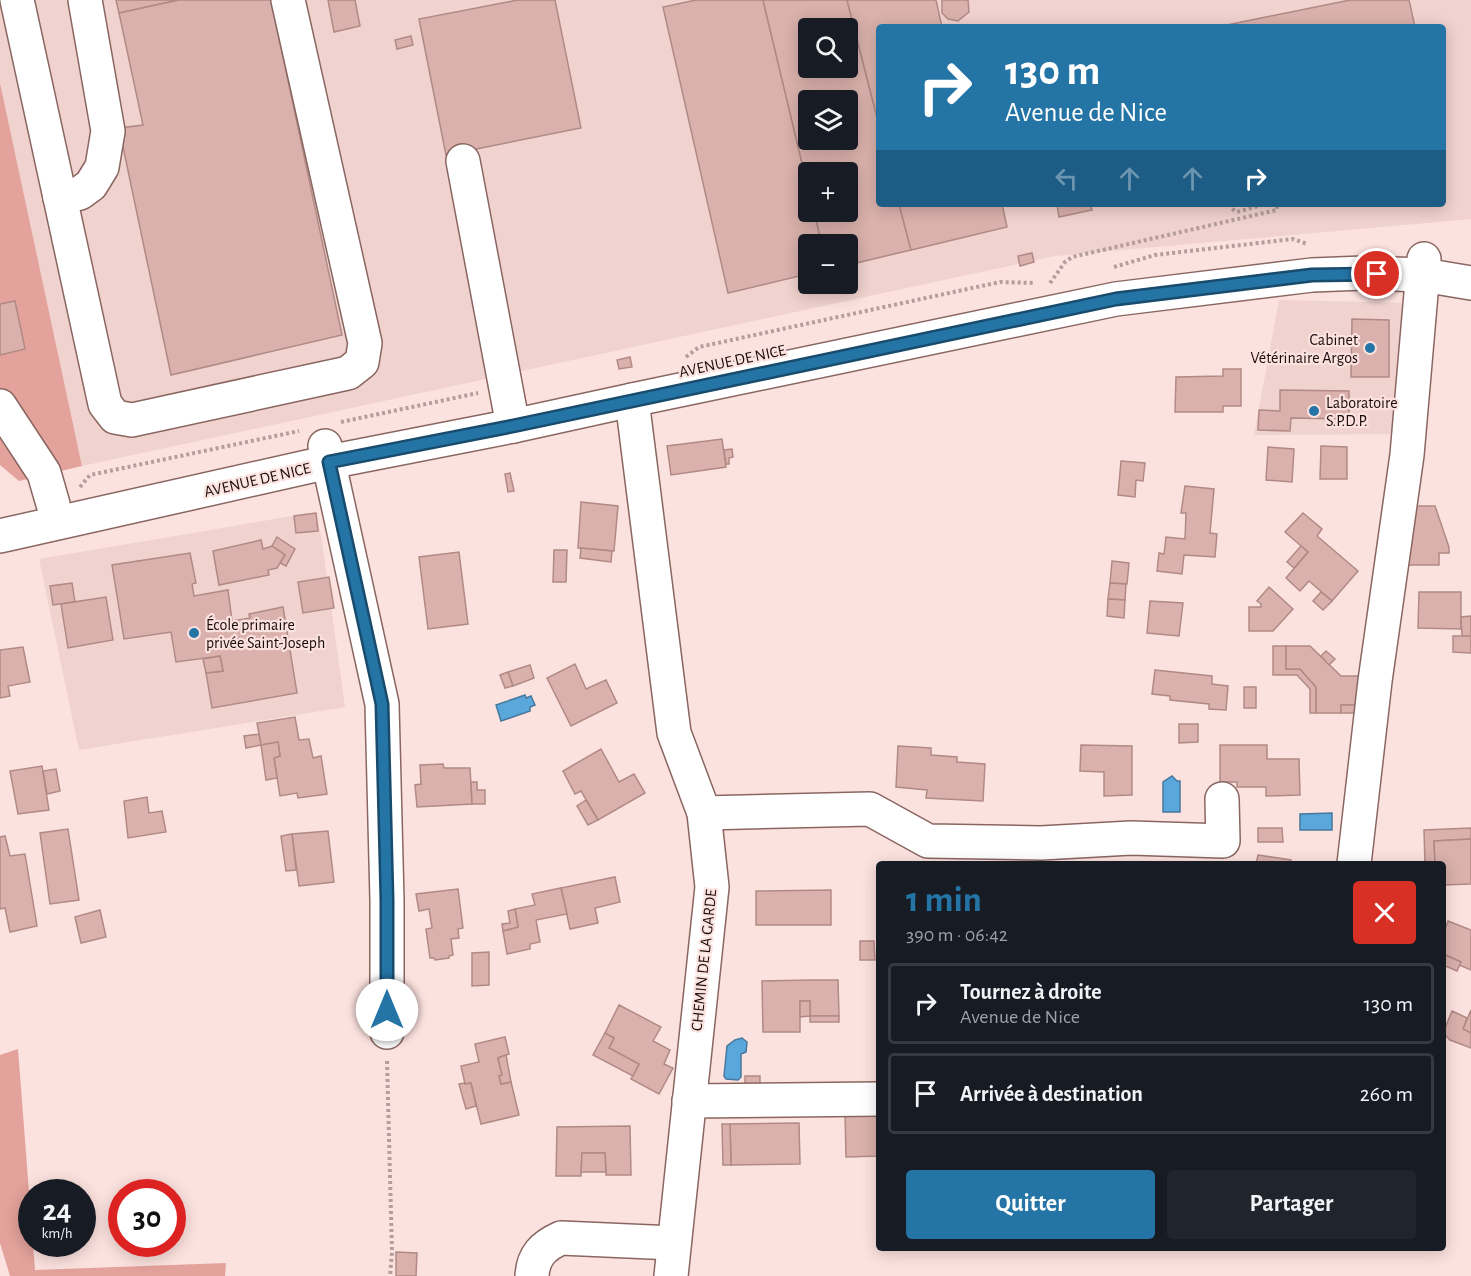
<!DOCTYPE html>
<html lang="fr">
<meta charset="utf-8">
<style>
body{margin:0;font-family:"Alegreya Sans",sans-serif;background:#20242c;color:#f1f3f6;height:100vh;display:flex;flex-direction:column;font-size:22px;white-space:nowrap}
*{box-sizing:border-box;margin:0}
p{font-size:20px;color:#9ea1a6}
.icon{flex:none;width:33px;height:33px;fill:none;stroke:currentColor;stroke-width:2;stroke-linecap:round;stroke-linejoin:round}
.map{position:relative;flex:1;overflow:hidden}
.sheet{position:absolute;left:876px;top:861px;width:570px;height:390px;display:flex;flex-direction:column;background:#171b24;border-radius:6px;box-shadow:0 3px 15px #0003}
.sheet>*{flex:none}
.hud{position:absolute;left:876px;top:24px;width:570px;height:183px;border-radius:6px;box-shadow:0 3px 15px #0003;background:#2574a6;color:#fff;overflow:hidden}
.buttons{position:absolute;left:798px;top:18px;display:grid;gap:12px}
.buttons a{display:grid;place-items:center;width:60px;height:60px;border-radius:6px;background:#171b24;box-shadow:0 3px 15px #0003;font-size:30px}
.speed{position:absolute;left:18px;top:1179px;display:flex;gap:12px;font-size:30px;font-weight:700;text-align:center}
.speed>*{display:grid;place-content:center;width:78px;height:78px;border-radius:50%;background:#171b24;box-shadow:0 3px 15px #0003;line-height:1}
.speed small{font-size:15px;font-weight:400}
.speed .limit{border:9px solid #d22;background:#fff;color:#111}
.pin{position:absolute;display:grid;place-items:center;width:51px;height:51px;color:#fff;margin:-26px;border:3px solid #fff;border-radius:50%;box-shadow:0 2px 6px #0007}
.me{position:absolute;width:66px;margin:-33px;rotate:0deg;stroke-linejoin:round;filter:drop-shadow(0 0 4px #0008)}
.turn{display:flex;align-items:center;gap:21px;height:126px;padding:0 30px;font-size:27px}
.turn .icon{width:78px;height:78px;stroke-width:2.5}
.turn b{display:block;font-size:42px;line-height:51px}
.lanes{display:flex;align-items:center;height:57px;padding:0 30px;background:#0003;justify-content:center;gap:30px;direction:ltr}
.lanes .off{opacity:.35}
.round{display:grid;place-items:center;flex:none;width:63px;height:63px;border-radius:6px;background:#20242c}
.summary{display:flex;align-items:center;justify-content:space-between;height:102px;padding:0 30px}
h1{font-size:36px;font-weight:700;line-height:45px;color:#2574a6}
.cta{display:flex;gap:12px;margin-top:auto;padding:12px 30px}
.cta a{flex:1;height:69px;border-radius:6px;background:#2574a6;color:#fff;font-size:24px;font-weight:700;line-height:69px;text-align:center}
.cta a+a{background:#20242c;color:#f1f3f6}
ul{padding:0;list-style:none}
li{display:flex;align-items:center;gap:18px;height:81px;margin:0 12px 9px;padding:0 18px;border:3px solid #363941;border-radius:6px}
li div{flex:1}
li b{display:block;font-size:22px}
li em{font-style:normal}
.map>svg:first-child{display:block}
</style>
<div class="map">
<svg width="1471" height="1276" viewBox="0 0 1471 1276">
<rect width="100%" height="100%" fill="#fce2df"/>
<g fill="#f0d2ce" fill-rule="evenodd">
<path d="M0 0H1471V219L1055 256 82 466 0 83ZM879 27H1443V204H879ZM808 28H848V68H808ZM808 100H848V140H808ZM808 172H848V212H808ZM808 244H848V284H808Z"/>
<path d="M1279 300 1411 303 1404 434 1254 435Z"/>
<path d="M316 512 321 535 345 707 79 750 39 559Z"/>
</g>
<g fill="#e3a29b">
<path d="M0 83 82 466 19 481 0 465Z"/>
<path d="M18 1049 35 1270 226 1263 225 1276H10L0 1243V1055Z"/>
</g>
<g fill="#5aa7dc" stroke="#47789d" stroke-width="1.5">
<path d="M525 695 526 698 531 696 535 705 530 707V711L501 721 496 705Z"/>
<path d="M1172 776 1177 781H1180V812H1163V782Z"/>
<path d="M1332 813V830H1300V814Z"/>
<path d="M742 1038 747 1042 746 1052 741 1054V1077L738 1080 726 1079 724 1076 727 1046 735 1040Z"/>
</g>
<g fill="#dab1ac" stroke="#b18a85" stroke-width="1.5" fill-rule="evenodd">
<path d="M116 0H179L119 13Z"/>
<path d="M179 0H271L342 335 171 375 119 128 143 125 119 13Z"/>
<path d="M328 0H355L360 26 334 32Z"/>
<path d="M518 0H555L581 128 446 155 419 19Z"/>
<path d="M696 0H763L808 188V212H814L822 244H808V274L728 293 663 7Z"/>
<path d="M763 0H847L879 125V204H899L911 250 848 265V244H822L814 212H848V172H808V188ZM808 28H848V68H808ZM808 100H848V140H808Z"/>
<path d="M847 0H936L942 27H879V125Z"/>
<path d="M942 0H968L969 12 958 21 948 19 942 13Z"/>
<path d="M1350 0H1409L1415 27H1217Z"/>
<path d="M411 36 413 45 397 49 395 40Z"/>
<path d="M899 204H1002L1007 227 911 250Z"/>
<path d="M1057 204H1090L1092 210 1059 217Z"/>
<path d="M1032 253 1034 262 1020 266 1018 256Z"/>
<path d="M15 301 25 349 0 355V304Z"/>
<path d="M1352 319 1389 320V377H1351Z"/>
<path d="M630 357 632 367 619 369 617 360Z"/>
<path d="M1223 369H1241V406H1223V412H1175L1176 377 1223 376Z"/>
<path d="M1280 390 1349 391V419L1291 418 1290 431 1258 430 1259 410 1280 411Z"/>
<path d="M722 439 726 467 671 475 667 446Z"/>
<path d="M1321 446 1347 447V479H1320Z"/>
<path d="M1268 447 1294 449 1292 482 1266 480Z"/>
<path d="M732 449 733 457 729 458V464H726L724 450Z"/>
<path d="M1121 461 1145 463 1143 481 1136 480 1135 497 1118 495Z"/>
<path d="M510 473 514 491 508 492 505 474Z"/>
<path d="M1185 486 1214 489 1210 533 1217 534 1215 557 1184 555 1182 574 1157 571 1159 553 1164 554 1166 537 1185 539 1186 513H1181Z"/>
<path d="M581 502 618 506 614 551 578 548Z"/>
<path d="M1409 506H1435L1449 547V553H1439V565H1408Z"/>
<path d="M316 513 318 531 296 533 294 516Z"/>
<path d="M1303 513 1322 529 1317 536 1358 571 1332 601 1309 581 1300 591 1286 578 1308 552 1285 532Z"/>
<path d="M277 537 295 549 286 566 280 563 285 555 272 546Z"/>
<path d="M261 540 263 549 272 546 285 555 277 568 268 570 269 575 219 585 213 551Z"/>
<path d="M1301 546 1308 552 1294 568 1287 562Z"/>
<path d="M581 548 612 551 611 562 580 558Z"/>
<path d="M554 550H567L566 582H553Z"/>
<path d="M459 552 468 624 428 629 419 557Z"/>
<path d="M190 553 196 583 192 584 194 596 228 590 232 621 250 618 249 614 283 607 297 693 212 708 206 673 223 671 220 656 176 662 171 632 124 639 112 565Z"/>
<path d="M1112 561 1129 563 1127 584 1110 583Z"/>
<path d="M329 577 334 608 303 613 298 582Z"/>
<path d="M72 583 75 602 53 605 50 586Z"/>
<path d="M1110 583 1126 584 1125 600 1108 599Z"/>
<path d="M1269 587 1293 609 1273 631H1249V607H1261V604L1257 601Z"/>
<path d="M1321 592 1332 601 1323 610 1313 601Z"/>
<path d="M1419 592H1461V629L1418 628Z"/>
<path d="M106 597 113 640 68 648 61 604Z"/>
<path d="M1108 599 1125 600 1124 618 1107 616Z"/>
<path d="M1150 601 1183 603 1179 636 1147 633Z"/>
<path d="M1471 616V636H1462L1461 617Z"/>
<path d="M1453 636H1471V653L1453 652Z"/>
<path d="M1273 646H1286V669H1300L1316 687V713H1310V689L1297 675H1273Z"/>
<path d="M1286 646H1310L1341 676H1367L1362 705H1341V713H1316V687L1300 669H1286Z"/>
<path d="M23 647 30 682 8 686 10 696 0 698V650Z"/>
<path d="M1326 651 1335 659 1329 665 1321 656Z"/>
<path d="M220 656 223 671 206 673 203 659Z"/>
<path d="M575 664 586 689 606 680 617 703 571 726 547 678Z"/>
<path d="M530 665 534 678 513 686 508 672Z"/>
<path d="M1155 670 1212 676V684L1228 686 1226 710 1209 709V704L1170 700V696L1152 694Z"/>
<path d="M508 672 513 686 505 688 500 675Z"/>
<rect x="1244" y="687" width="12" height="21"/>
<path d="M1341 705H1362L1361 713H1341Z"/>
<path d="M295 717 299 740 309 739 313 758 321 756 327 794 298 798 297 793 280 796 274 758 280 756 278 742 261 745 257 723Z"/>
<path d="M1179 724H1198V742L1179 743Z"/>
<path d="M259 734 261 745 246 748 244 736Z"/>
<path d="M278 742 280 756 274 758 277 778 266 780 261 745Z"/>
<path d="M1081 745 1132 746V795L1104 796V772L1080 771Z"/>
<path d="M1220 745H1267V759H1299L1300 795 1266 796V787H1237V782H1220Z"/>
<path d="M898 746 931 748V755L957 757V762L985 764 983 801 926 798 927 790 896 787Z"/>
<path d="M601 749 619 782 634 774 645 793 598 820 581 791 575 794 563 771Z"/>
<path d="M443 764 444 768H470L472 804 417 807 415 785 421 784 420 765Z"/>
<path d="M42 766 49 810 18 814 10 771Z"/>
<path d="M56 769 60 791 47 794 43 771Z"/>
<path d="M471 782H477V790H485V804H472Z"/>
<path d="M147 797 149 813 162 811 166 832 128 838 124 801Z"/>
<path d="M586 800 598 820 588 825 577 806Z"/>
<path d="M1258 828H1282L1283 842H1258Z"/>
<path d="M1471 828V839L1434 841 1435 864H1425L1424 830Z"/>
<path d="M68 829 79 900 50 904 40 833Z"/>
<path d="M328 831 334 882 299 886 292 834Z"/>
<path d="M292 834 296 870 286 871 281 836Z"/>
<path d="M5 836 10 856 25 854 37 926 10 932 5 908 0 909V837Z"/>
<path d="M1471 839V884L1443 885V864H1435L1434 841Z"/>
<path d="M1258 855 1291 860V864H1256Z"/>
<path d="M615 877 620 902 595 908 598 923 570 929 561 888Z"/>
<path d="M561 888 567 914 536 920 540 942 530 944V949L507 954 503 931 518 927 515 909 535 905 532 894Z"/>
<path d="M458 889 463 928 458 929 459 938 451 939 453 955 449 956V958L435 960 434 958H430L426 929 432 928 429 909 419 911 416 894Z"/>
<path d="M831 890V925H756V891Z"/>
<path d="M515 909 518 927 503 931 502 924 510 923 508 911Z"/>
<path d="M100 910 106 937 81 943 75 917Z"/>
<path d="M1448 921 1471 930V970L1459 965 1461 962 1443 954V934Z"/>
<path d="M860 941H874L875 960H860Z"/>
<path d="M489 952V985L472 986V953Z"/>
<path d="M1443 954 1461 962 1457 971 1443 965Z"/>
<path d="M810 980H838L839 1016H810V1001H800V1032H763L762 981Z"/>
<path d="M800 1001H810V1016L800 1017Z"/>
<path d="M619 1005 661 1027 653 1041 670 1050 664 1064 673 1068 659 1094 631 1079 639 1064 609 1048 614 1038 605 1033Z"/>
<path d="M1471 1010V1033L1463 1029Z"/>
<path d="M1452 1011 1467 1018 1463 1029 1471 1033V1048L1450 1040 1443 1033Z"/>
<rect x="810" y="1016" width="29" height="6"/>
<path d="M605 1033 614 1038 609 1048 639 1064 633 1076 593 1055Z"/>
<path d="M505 1037 509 1054 498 1058 502 1075 499 1076 501 1084 511 1082 519 1115 481 1124 471 1083 465 1084 461 1066 479 1062 475 1044Z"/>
<path d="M506 1055 511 1082 501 1084 499 1076 502 1075 498 1058Z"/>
<rect x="745" y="1076" width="15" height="14"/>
<path d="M465 1083V1084L471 1083 476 1106 466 1109 459 1084Z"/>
<path d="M879 1112V1156L846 1157 845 1113Z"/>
<path d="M799 1123 800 1164 731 1165 730 1124Z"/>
<path d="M722 1124H730L731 1165H723Z"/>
<path d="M630 1126 631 1175H606L605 1153H582L581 1176H556L557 1127Z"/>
<path d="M582 1153H605L606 1172H581Z"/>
<path d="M396 1252 417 1253 416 1276H396Z"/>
</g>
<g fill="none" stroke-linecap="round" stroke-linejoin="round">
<defs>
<g id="minor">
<path d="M17 0 105 404 115 417 132 420 348 373 362 362 365 343 288 0"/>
<path d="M463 161 513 426"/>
<path d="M60 198 80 193 91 185 102 167 108 131 85 0"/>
<path d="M632 400 674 733 704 813 712 887 671 1276"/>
<path d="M0 406 44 473 53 504"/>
<path d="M325 446 382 704 387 900V1032"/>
<path d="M704 813 870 809 928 841 1041 843 1131 838 1223 841 1222 799"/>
<path d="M1354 864 1375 681 1407 455 1424 259"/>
<path d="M689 1101 879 1099"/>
<path d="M532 1276C533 1256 543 1246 561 1238L674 1243"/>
</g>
<path id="major" d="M0 536 329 462 513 426 632 400 1116 299 1312 275 1364 273 1423 275 1471 283"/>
</defs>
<use href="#minor" stroke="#8a6661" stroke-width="36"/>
<use href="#major" stroke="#8a6661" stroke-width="36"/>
<g stroke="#b49e9c" stroke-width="4" stroke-dasharray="3 3" stroke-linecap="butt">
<path d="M1232 209 1237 212 1265 204"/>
<path d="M1114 267 1155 255 1293 239 1307 244"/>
<path d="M1050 283 1065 262 1072 257 1277 210V204"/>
<path d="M686 357 699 347 1000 282 1034 283"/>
<path d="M341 422 478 393"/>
<path d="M80 487 90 475 299 431"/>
<path d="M387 1061 392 1252 390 1276"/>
</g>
<use href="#minor" stroke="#fff" stroke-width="33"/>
<use href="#major" stroke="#fff" stroke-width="33"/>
</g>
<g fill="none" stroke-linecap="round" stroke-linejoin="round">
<defs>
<path id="route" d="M387 1010V900L382 704 329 462 513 426 1116 299 1312 275 1377 274"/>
</defs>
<use href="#route" stroke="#184b6c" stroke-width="15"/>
<use href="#route" stroke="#2574a6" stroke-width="10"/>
</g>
<g fill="#2574a6" stroke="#fce2df" stroke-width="2">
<circle cx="1370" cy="348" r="6"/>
<circle cx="1314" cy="411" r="6"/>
<circle cx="194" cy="633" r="6"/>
</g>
<g text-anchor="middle" stroke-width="4.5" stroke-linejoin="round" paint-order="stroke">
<g font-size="16" fill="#1a0c0b" stroke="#fce2df" text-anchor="start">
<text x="1358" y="345" text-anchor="end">Cabinet<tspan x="1358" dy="18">Vétérinaire Argos</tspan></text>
<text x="1326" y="408">Laboratoire<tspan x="1326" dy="18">S.P.D.P.</tspan></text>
<text x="206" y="630">École primaire<tspan x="206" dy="18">privée Saint-Joseph</tspan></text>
</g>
<g font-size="16" fill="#1a0c0b" stroke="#fce2df">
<text transform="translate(732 360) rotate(-12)" y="6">AVENUE DE NICE</text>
<text transform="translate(257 479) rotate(-13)" y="6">AVENUE DE NICE</text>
<text transform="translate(703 960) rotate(-84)" y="6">CHEMIN DE LA GARDE</text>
</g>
</g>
</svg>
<div class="buttons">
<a><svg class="icon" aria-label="search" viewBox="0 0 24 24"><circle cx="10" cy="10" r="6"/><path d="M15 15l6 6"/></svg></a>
<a><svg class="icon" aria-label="layers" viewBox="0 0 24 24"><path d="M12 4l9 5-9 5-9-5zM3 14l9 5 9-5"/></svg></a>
<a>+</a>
<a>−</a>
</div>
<div class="speed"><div>24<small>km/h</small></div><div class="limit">30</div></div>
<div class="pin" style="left:1377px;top:274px;background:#d93025"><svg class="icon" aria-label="arrive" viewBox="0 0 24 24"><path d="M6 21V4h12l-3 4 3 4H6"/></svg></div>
<svg class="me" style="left:387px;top:1010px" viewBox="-20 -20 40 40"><circle r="19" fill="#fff"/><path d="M0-13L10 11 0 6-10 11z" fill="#2574a6"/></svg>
<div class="hud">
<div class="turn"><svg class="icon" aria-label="right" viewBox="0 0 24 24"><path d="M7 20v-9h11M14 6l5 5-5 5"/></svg><div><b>130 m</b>Avenue de Nice</div></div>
<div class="lanes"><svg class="icon off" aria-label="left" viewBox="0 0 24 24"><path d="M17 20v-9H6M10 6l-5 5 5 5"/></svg><svg class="icon off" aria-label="ahead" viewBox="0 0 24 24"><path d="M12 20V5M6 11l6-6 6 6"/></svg><svg class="icon off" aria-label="ahead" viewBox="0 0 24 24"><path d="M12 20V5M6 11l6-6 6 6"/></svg><svg class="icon" aria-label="right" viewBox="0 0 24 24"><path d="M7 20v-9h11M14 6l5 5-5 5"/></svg></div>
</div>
<section class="sheet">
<div class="summary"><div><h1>1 min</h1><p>390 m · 06:42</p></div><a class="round" style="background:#d93025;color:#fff"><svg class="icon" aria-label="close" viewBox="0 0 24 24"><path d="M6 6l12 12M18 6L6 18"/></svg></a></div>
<ul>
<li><svg class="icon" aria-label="right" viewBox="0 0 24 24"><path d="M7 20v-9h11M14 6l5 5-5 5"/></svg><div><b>Tournez à droite</b><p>Avenue de Nice</p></div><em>130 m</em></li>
<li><svg class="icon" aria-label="arrive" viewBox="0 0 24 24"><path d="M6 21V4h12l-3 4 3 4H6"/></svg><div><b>Arrivée à destination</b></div><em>260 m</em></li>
</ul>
<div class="cta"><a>Quitter</a><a>Partager</a></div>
</section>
</div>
